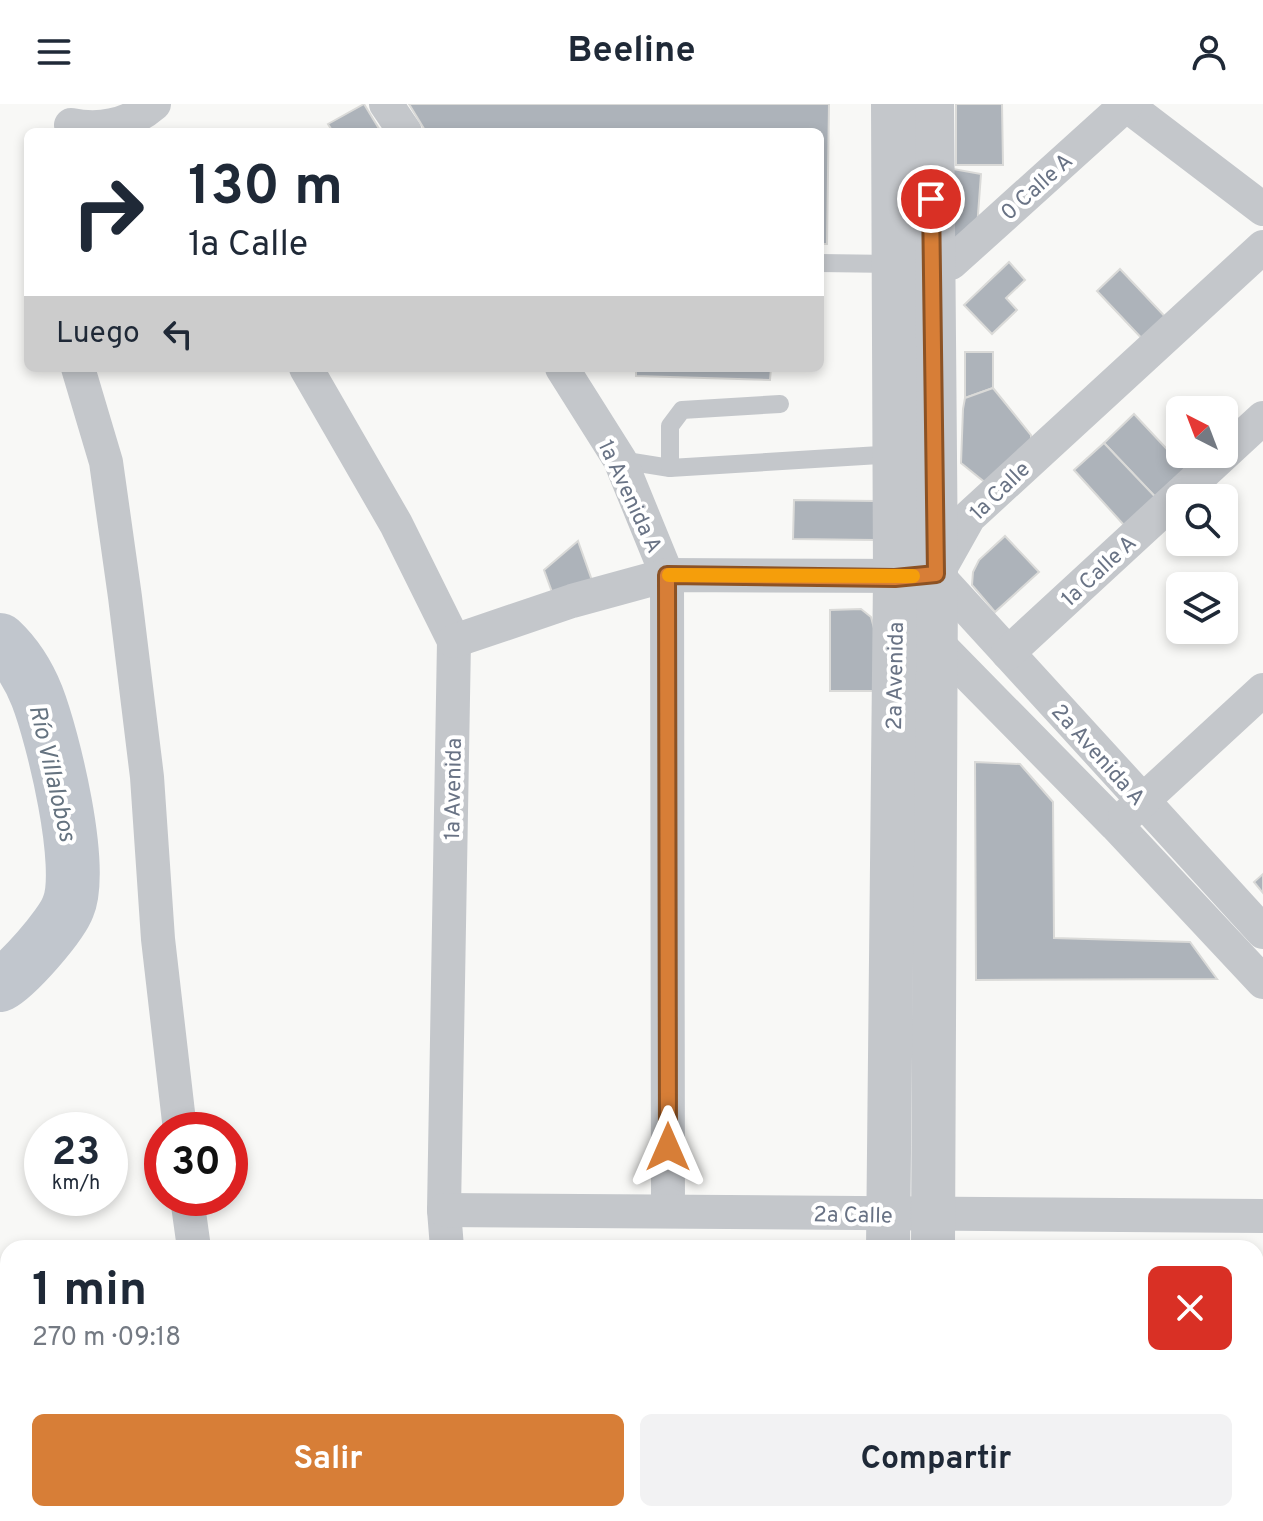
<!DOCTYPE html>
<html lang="es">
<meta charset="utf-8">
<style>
body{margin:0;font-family:Overpass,sans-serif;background:#f2f2f3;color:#1f2937;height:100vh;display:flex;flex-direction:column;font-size:30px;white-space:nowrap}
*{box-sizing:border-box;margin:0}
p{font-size:26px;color:#747a83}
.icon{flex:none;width:44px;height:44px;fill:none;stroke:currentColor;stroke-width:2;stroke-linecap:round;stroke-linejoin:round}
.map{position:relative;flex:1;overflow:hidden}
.panel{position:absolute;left:0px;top:1136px;width:1264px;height:282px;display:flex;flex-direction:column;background:#fff;border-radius:24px 24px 0 0;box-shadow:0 4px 12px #0003}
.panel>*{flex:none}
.guide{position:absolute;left:24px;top:24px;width:800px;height:244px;border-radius:12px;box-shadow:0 4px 12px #0003;background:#fff;color:#1f2937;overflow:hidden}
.needle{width:52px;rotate:318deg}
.tools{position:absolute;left:1166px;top:292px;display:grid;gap:16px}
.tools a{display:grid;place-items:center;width:72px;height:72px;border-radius:12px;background:#fff;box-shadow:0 4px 12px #0003;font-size:40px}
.speed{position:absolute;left:24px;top:1008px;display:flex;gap:16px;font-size:40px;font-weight:700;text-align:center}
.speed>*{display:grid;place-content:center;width:104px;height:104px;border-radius:50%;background:#fff;box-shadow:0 4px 12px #0003;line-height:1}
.speed small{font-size:20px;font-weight:400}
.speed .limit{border:12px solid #d22;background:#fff;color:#111}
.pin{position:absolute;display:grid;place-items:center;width:68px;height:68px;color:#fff;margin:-34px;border:4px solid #fff;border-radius:50%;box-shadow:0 2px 8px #0007}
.me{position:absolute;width:88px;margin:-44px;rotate:0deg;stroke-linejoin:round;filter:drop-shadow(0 0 6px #0008)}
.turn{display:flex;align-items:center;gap:28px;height:168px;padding:0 32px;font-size:36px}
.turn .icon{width:104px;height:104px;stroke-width:2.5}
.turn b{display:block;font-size:56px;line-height:68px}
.then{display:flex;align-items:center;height:76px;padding:0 32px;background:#0003;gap:16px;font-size:30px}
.round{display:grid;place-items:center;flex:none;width:84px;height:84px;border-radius:12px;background:#f2f2f3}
.summary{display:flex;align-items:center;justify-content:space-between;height:136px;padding:0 32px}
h1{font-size:48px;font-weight:700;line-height:60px}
.action{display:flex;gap:16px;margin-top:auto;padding:16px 32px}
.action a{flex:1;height:92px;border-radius:12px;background:#d77e37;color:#fff;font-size:32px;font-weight:700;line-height:92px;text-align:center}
.action a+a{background:#f2f2f3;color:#1f2937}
header{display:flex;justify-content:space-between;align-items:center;height:104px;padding:0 32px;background:#fff;font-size:36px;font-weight:700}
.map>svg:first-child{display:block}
</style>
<header><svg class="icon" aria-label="menu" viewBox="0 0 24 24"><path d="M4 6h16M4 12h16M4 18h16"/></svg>Beeline<svg class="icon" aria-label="person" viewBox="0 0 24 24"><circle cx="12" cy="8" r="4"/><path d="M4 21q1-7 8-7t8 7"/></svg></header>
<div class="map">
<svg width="1263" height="1417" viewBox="0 0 1263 1417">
<rect width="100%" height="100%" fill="#f8f8f6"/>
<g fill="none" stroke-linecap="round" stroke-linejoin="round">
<path stroke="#c1c6cd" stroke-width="54" d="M0 536C16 551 29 572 37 592 53 633 85 764 68 803 61 822 17 872 0 881"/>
</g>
<g fill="#adb3ba" stroke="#dadad8" stroke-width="2">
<path d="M364 0 381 28H333L328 20Z"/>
<path d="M409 0H829L827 140H820V28H426Z"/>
<path d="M956 0H1002L1003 61H956Z"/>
<path d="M942 63 981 70 977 124 943 146Z"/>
<path d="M1009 158 1025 176 1006 194 1017 206 992 230 964 201Z"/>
<path d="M1120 165 1172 220 1149 242 1097 187Z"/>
<path d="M965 248H993V284L965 294Z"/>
<path d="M636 264H771L770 276 636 272Z"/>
<path d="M993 284 1031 331V354L987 380 961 359 963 305 965 294Z"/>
<path d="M1134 310 1193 373 1163 401 1104 339Z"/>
<path d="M1104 339 1163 401 1133 431 1074 366Z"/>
<path d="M794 396 876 397 875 436 793 435Z"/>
<path d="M1005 432 1039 468 995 508 972 481 973 468 979 456Z"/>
<path d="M578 437 595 485 556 499 544 466Z"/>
<path d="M861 505 871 513 875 528V587H830V506Z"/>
<path d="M975 658 1020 660 1053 698 1054 834 1190 838 1217 875 976 876Z"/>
<path d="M1263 770V789L1254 778Z"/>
</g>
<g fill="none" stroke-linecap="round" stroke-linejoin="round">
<g stroke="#c4c7cb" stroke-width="18">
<path d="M820 159 893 160"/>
<path d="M620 356 670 364 896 350"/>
<path d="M670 364V322L682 306 780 300"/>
</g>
<g stroke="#c4c7cb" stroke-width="34">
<path d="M386 0 405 28"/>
<path d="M1125 0 1263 105"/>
<path d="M71 21C102 27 131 20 154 0"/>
<path d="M912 160 951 159 1126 1"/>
<path d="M78 264 106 358 125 493 147 673 158 835 180 1026"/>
<path d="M306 264 396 420 454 537 444 1106 447 1144"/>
<path d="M562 264 620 356 667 471 668 1106"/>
<path d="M936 470 1263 828"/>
<path d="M937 470 969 413 1263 143"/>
<path d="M454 537 572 497 667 471 920 472"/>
<path d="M935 537 1116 721 1263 878"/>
<path d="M1008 549 1263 314"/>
<path d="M1125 713 1263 586"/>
<path d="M187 1094 194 1144"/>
<path d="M444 1106 1263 1112"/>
<path d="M0 1177 8 1237"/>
<path d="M33 1410 34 1417"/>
<path d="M178 1410V1417"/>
<path d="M241 1410 242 1417"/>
<path d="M467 1410V1417"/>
</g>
<g stroke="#c4c7cb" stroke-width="44">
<path d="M932 0 936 470 933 1144"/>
<path d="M888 1144 895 474 893 0"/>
<path d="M891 1417 892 1410"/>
<path d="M925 1417V1410"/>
</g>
</g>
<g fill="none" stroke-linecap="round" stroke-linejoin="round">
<defs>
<path id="route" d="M668 1043 667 471 895 474 936 470 931 95"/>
</defs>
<use href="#route" stroke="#8c5224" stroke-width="20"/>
<use href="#route" stroke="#d77e37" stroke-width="14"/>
<path stroke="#f59e0b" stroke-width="14" d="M669 471 913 472"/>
</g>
<g text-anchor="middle" stroke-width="8" stroke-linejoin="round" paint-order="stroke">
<g font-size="22" fill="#697385" stroke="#fff">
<text transform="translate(1036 82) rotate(-42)" y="8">0 Calle A</text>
<text transform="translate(999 386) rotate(-44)" y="8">1a Calle</text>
<text transform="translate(631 392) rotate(65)" y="8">1a Avenida A</text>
<text transform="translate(1098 466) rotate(-43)" y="8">1a Calle A</text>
<text transform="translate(894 572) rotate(-89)" y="8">2a Avenida</text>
<text transform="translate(1099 650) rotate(48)" y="8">2a Avenida A</text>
<text transform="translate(452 685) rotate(-89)" y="8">1a Avenida</text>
<text transform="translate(853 1110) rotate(1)" y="8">2a Calle</text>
</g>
<g font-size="24" font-style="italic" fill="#657380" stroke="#fff">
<text transform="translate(53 669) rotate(77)" y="8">Río Villalobos</text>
</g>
</g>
</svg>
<div class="tools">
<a><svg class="needle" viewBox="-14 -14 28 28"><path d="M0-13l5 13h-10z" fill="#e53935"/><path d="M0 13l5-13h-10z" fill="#747a83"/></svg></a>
<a><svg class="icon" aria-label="search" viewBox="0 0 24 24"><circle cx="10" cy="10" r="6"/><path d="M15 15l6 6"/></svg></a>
<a><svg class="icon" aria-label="layers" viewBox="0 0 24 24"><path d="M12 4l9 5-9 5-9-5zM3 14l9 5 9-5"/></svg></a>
</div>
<div class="speed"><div>23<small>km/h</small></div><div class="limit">30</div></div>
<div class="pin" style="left:931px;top:95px;background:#d93025"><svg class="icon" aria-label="arrive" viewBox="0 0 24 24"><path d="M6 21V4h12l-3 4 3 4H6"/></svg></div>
<svg class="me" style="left:668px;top:1043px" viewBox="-20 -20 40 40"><path d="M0-17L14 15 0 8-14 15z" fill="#d77e37" stroke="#fff" stroke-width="4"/></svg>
<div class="guide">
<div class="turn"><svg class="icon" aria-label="right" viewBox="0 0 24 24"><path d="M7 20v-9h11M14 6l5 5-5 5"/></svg><div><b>130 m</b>1a Calle</div></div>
<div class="then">Luego<svg class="icon" aria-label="left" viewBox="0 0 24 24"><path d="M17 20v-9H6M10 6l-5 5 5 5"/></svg></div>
</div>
<section class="panel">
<div class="summary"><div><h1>1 min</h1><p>270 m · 09:18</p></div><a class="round" style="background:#d93025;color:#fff"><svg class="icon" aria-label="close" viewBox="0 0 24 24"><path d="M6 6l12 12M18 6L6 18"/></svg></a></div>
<div class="action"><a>Salir</a><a>Compartir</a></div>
</section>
</div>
